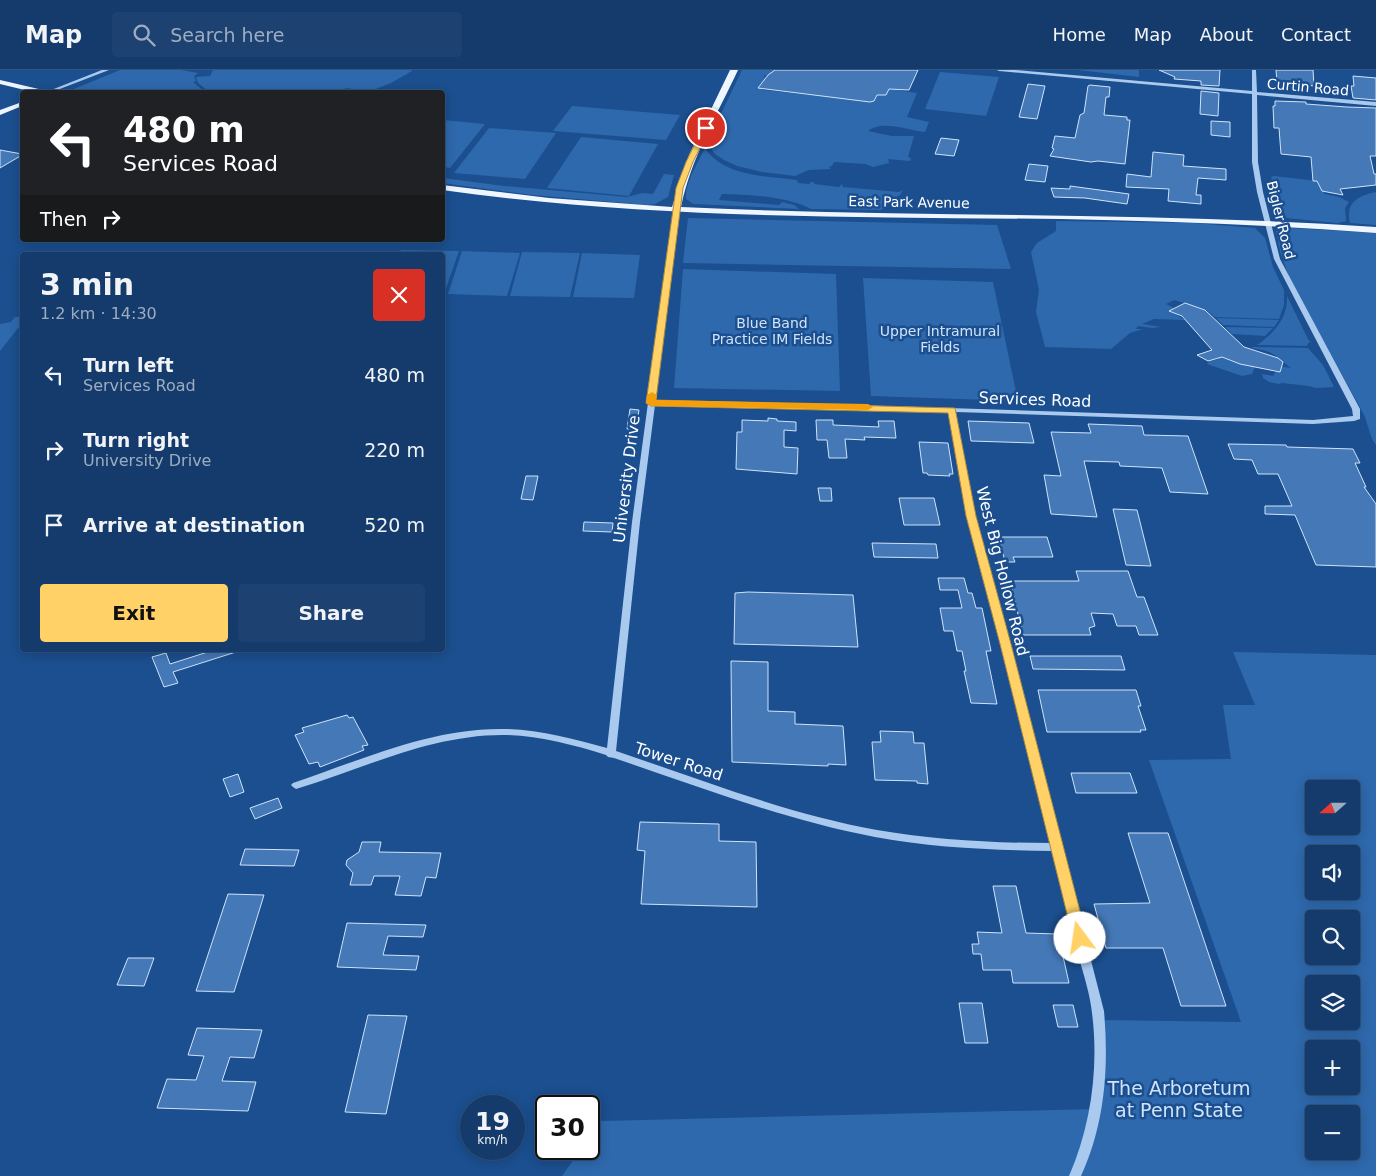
<!DOCTYPE html>
<meta charset="utf-8">
<style>
body{margin:0;font-family:"DejaVu Sans",sans-serif;background:#1d4271;color:#f1f3f6;height:100vh;display:flex;flex-direction:column;font-size:19px;white-space:nowrap}
*{box-sizing:border-box;margin:0}
p{font-size:16px;color:#9dadc1}
.icon{flex:none;width:28px;height:28px;fill:none;stroke:currentColor;stroke-width:2;stroke-linecap:round;stroke-linejoin:round}
.map{position:relative;flex:1;overflow:hidden}
.panel{position:absolute;left:20px;top:182px;width:425px;height:400px;display:flex;flex-direction:column;background:#143b6b;border-radius:5px;box-shadow:0 2px 12px #0003,0 0 0 1px #33557e}
.panel>*{flex:none}
.hud{position:absolute;left:20px;top:20px;width:425px;height:152px;border-radius:5px;box-shadow:0 2px 12px #0003,0 0 0 1px #33557e;background:#202124;color:#fff;overflow:hidden}
.needle{width:32px;rotate:249deg}
.tools{position:absolute;left:1305px;top:710px;display:grid;gap:10px}
.tools a{display:grid;place-items:center;width:55px;height:55px;border-radius:5px;background:#143b6b;box-shadow:0 2px 12px #0003,0 0 0 1px #33557e;font-size:25px}
.speed{position:absolute;left:460px;top:1025px;display:flex;gap:10px;font-size:25px;font-weight:700;text-align:center}
.speed>*{display:grid;place-content:center;width:65px;height:65px;border-radius:50%;background:#143b6b;box-shadow:0 2px 12px #0003,0 0 0 1px #33557e;line-height:1}
.speed small{font-size:12px;font-weight:400}
.speed .limit{border:2px solid #111;border-radius:8px;background:#fff;color:#111}
.pin{position:absolute;display:grid;place-items:center;width:42px;height:42px;color:#fff;margin:-21px;border:2px solid #fff;border-radius:50%;box-shadow:0 1px 5px #0007}
.me{position:absolute;width:55px;margin:-28px;rotate:346deg;stroke-linejoin:round;filter:drop-shadow(0 0 4px #0008)}
.turn{display:flex;align-items:center;gap:18px;height:105px;padding:0 20px;font-size:22px}
.turn .icon{width:65px;height:65px;stroke-width:2.5}
.turn b{display:block;font-size:35px;line-height:42px}
.then{display:flex;align-items:center;height:48px;padding:0 20px;background:#0003;gap:10px;font-size:19px}
.round{display:grid;place-items:center;flex:none;width:52px;height:52px;border-radius:5px;background:#1d4271}
.overview{display:flex;align-items:center;justify-content:space-between;height:85px;padding:0 20px}
h1{font-size:30px;font-weight:700;line-height:38px}
.action{display:flex;gap:10px;margin-top:auto;padding:10px 20px}
.action a{flex:1;height:58px;border-radius:5px;background:#ffd166;color:#111;font-size:20px;font-weight:700;line-height:58px;text-align:center}
.action a+a{background:#1d4271;color:#f1f3f6}
ul{padding:0;list-style:none}
li{display:flex;align-items:center;gap:15px;height:75px;padding:0 20px}
li div{flex:1}
li b{display:block;font-size:19px}
li em{font-style:normal}
header{display:flex;align-items:center;gap:30px;box-sizing:border-box;height:70px;padding:0 25px;background:#143b6b;border-bottom:1px solid #33557e}
header strong{font-size:24px}
nav{display:flex;gap:28px;margin-inline-start:auto;font-size:18px}
.search{width:350px;height:45px;background:#1d4271;display:flex;align-items:center;gap:12px;box-sizing:border-box;padding:0 18px;border-radius:5px;color:#9dadc1;font-size:19px}
.map>svg:first-child{display:block}
</style>
<header>
<strong>Map</strong>
<div class="search"><svg class="icon" aria-label="search" viewBox="0 0 24 24"><circle cx="10" cy="10" r="6"/><path d="M15 15l6 6"/></svg>Search here</div>
<nav><a>Home</a><a>Map</a><a>About</a><a>Contact</a></nav>
</header>
<div class="map">
<svg width="1376" height="1106" viewBox="0 0 1376 1106">
<rect width="100%" height="100%" fill="#1b4f8f"/>
<g fill="#2e69ad" fill-rule="evenodd">
<path d="M120 0H181L198 3 194 6 196 11 193 12 205 22 69 21Z"/>
<path d="M213 0H411L412 1 391 13 368 22 347 18 334 22H205L208 21 198 13 196 7 210 6Z"/>
<path d="M742 0H775L771 4 772 6 764 5 765 10 760 18 763 20 874 31 877 25H886L889 19 917 23 907 47 929 52 925 62C910 61 883 49 868 61L892 66H914L908 87 911 88 910 91 888 89 889 93 873 97 865 94 834 92 832 96 829 97 831 99 809 100 795 106 762 102 737 96 724 90 715 84 707 73Z"/>
<path d="M1078 0H1139V7Z"/>
<path d="M940 2 999 7 986 46 925 39Z"/>
<path d="M572 36 680 45 666 70 553 61Z"/>
<path d="M443 50 485 54 450 98 443 97Z"/>
<path d="M489 58 556 63 525 109 454 103Z"/>
<path d="M581 67 658 74 629 126 547 118Z"/>
<path d="M705 78C724 107 767 106 797 110L798 113 809 114 811 112H814V114L839 117 842 114 843 117 899 122 903 120 900 125 885 133 884 138 881 140 811 139C785 126 751 125 722 124L719 130 779 135 782 132 794 135 799 139 693 134 686 129C685 112 698 93 705 78Z"/>
<path d="M664 104 674 105 668 127 655 134 647 135 533 125 442 113 443 108 504 116 627 127 642 123 653 124Z"/>
<path d="M1274 106 1317 111 1325 124 1339 127 1349 132 1345 138 1346 151 1337 153 1286 148 1272 110 1271 107Z"/>
<path d="M1376 122V155L1350 153C1345 132 1358 126 1376 122Z"/>
<path d="M688 148 997 155 1011 199 683 193Z"/>
<path d="M1056 151 1194 153 1255 158 1265 168 1273 197 1284 220V235L1279 249 1215 247 1205 239 1174 230 1166 234 1174 238 1170 241 1185 250 1154 249 1142 254 1161 257 1152 258 1138 256 1136 259H1143L1130 263 1111 279 1045 277 1036 242 1039 220 1031 182 1037 173 1056 161Z"/>
<path d="M1291 158 1376 163V375C1370 368 1368 354 1364 345L1289 207 1280 181 1276 161Z"/>
<path d="M401 180 459 181 444 224 442 185H399Z"/>
<path d="M462 181 520 183 507 226 448 224Z"/>
<path d="M522 182 580 183 570 227 510 226Z"/>
<path d="M582 183 640 185 634 228 573 227Z"/>
<path d="M683 199 836 204 840 321 674 318Z"/>
<path d="M863 208 993 212 1018 331 871 326Z"/>
<path d="M1287 226 1309 271 1312 272 1308 273 1307 276 1257 275C1274 263 1288 248 1287 226Z"/>
<path d="M15 247H22V253L0 281V254L11 252Z"/>
<path d="M1216 248 1279 250 1274 257 1223 255Z"/>
<path d="M1225 257 1273 258 1265 266 1232 264Z"/>
<path d="M1253 277 1308 278 1323 295 1334 317 1316 318 1309 316 1282 313 1279 314 1269 312 1263 308 1262 304 1273 306 1279 296 1291 298C1274 285 1274 281 1251 278Z"/>
<path d="M1220 286 1233 292 1255 297 1252 304 1242 306 1207 294 1210 291 1219 289 1217 287Z"/>
<path d="M1233 582 1376 585V1106H562L581 1079H589V1068L601 1051 1095 1039 1099 950 1241 952 1149 690 1231 689 1223 635H1255ZM1314 719H1351V756H1314ZM1314 784H1351V821H1314ZM1314 849H1351V886H1314ZM1314 914H1351V951H1314ZM1314 979H1351V1016H1314ZM1314 1044H1351V1081H1314Z"/>
</g>
<g fill="#4478b7" stroke="#cfe3fa">
<path d="M775 0H918L909 20 889 19 886 25H877L874 31 870 32 758 18 768 5Z"/>
<path d="M1159 0H1220L1219 16 1201 15V11L1174 9 1175 7Z"/>
<path d="M1276 0H1313L1314 16 1277 12Z"/>
<path d="M1353 6 1376 8V30L1353 28 1351 16H1354Z"/>
<path d="M1028 14 1045 16 1037 49 1019 47Z"/>
<path d="M1090 15 1110 17 1109 27H1106L1104 45 1127 47V50H1130L1125 94 1098 91 1091 92 1050 86 1054 79 1052 78 1055 66 1075 68 1080 45 1084 43 1088 16Z"/>
<path d="M1201 21 1219 23 1218 46 1200 44Z"/>
<path d="M1275 31 1306 32V34L1347 37 1376 38V86H1370L1374 104H1376V115L1340 119 1343 125 1322 121 1317 111H1313L1311 87 1281 84 1279 58H1274L1273 36H1275Z"/>
<path d="M1211 51 1230 52V67L1211 65Z"/>
<path d="M941 68 959 70 954 86 935 84Z"/>
<path d="M0 80 22 84V85L0 98Z"/>
<path d="M1153 82 1184 85 1183 96 1226 99V110L1198 108 1196 125H1201V134L1168 131 1169 119 1126 117 1127 104 1151 107Z"/>
<path d="M1029 94 1048 96 1045 112 1025 110Z"/>
<path d="M1070 116 1129 124 1127 134 1085 128 1054 127 1051 118 1070 119Z"/>
<path d="M1185 233 1205 240 1244 277 1278 288 1283 292 1280 302 1240 294 1222 287 1208 291 1197 285 1212 280 1182 246 1169 241Z"/>
<path d="M630 339 639 340 636 359H627Z"/>
<path d="M768 348 777 349V351L796 352V361L784 360V377L798 378 797 404 736 399 737 362H742V350L768 351Z"/>
<path d="M816 350H833V355L879 357 878 351H894L896 368 864 367 865 370 845 369 847 388H829L827 370H817Z"/>
<path d="M968 351 1029 353 1034 373 971 371Z"/>
<path d="M1088 354 1142 356 1144 365 1188 366 1208 424 1170 422 1162 398 1120 396 1119 392 1084 391 1097 447 1051 444 1044 405 1061 406 1051 362 1091 363Z"/>
<path d="M919 372 948 373 953 404H949L950 406 928 405 927 403H923Z"/>
<path d="M1228 374 1286 375 1287 377 1353 379 1360 393H1355L1366 417H1364L1376 434V497L1316 495 1295 445 1265 444V436H1292L1278 404H1258L1252 390 1234 389Z"/>
<path d="M526 406H538L533 430 521 429Z"/>
<path d="M818 418H831L832 431H820Z"/>
<path d="M899 428H934L940 455H904Z"/>
<path d="M1113 439 1137 440 1151 496 1126 495Z"/>
<path d="M584 452 613 453 612 462 583 461Z"/>
<path d="M999 467H1047L1053 487H1013L1015 492H1005Z"/>
<path d="M872 473 936 474 938 488 874 487Z"/>
<path d="M1076 501H1128L1137 527H1144L1158 565H1139L1136 556H1117L1113 544 1091 543 1095 556 1089 558 1091 565H1023L1010 511H1079Z"/>
<path d="M938 508H964L968 523H972L976 538H982L991 581H986L997 634 971 633 964 601H966L962 581H957L953 561H944L940 538H962L958 520H940Z"/>
<path d="M748 522 853 525 858 577 734 574 735 523Z"/>
<path d="M214 580H236V582L173 602 178 613 164 617 152 587 166 583 170 594Z"/>
<path d="M1030 586H1121L1125 600 1033 599Z"/>
<path d="M731 591 768 592V641L795 642V654L843 656 846 695 828 694V696L732 692Z"/>
<path d="M1038 620H1136L1141 636H1138L1146 660H1140L1141 662H1047Z"/>
<path d="M347 645 349 648 353 647 368 675 362 676 364 680 320 697 318 692 309 694 295 665 304 662 302 658Z"/>
<path d="M880 661 913 662 914 673H924L928 714 917 713V711L875 710 872 672H881Z"/>
<path d="M1071 703H1130L1137 723H1076Z"/>
<path d="M238 704 244 722 230 727 223 709Z"/>
<path d="M278 728 282 738 255 749 250 738Z"/>
<path d="M640 752 719 754V771L756 772 757 837 641 834 645 781 637 780Z"/>
<path d="M1128 763H1168L1226 936H1181L1163 878H1106L1094 834 1150 833Z"/>
<path d="M362 772H381L379 782 441 783 436 808 426 807 421 826 395 825 400 806H374L371 815H350L353 803 346 795 347 790 359 782Z"/>
<path d="M245 779 299 780 294 796 240 795Z"/>
<path d="M993 816H1016L1026 863 1058 864 1069 913H1013L1011 900H983L981 884H973L972 874H979L977 862 1002 863Z"/>
<path d="M228 824 264 825 234 922 196 921Z"/>
<path d="M347 853 426 855 423 867 388 866 383 885 419 886 416 900 337 897Z"/>
<path d="M128 888H154L144 916 117 915Z"/>
<path d="M959 933H982L988 973H965Z"/>
<path d="M1053 935H1073L1078 957H1058Z"/>
<path d="M368 945 407 946 386 1044 345 1042Z"/>
<path d="M197 958 262 960 254 988 230 987 222 1011 256 1012 248 1041 157 1038 167 1009 196 1010 204 986 188 985Z"/>
</g>
<g fill="none" stroke-linecap="round" stroke-linejoin="round">
<g fill="#a9c9ee" fill-rule="evenodd">
<path d="M102 0H109L52 22H46Z"/>
<path d="M997 0H1015L1252 21V0H1256L1257 22 1376 32V36L1257 25 1258 92 1263 122 1280 189 1360 339V349L1354 351 1313 354 956 342 975 446 1010 575 1104 941C1109 997 1105 1054 1081 1106H1069C1091 1056 1099 997 1092 943 1090 924 1084 906 1079 888 1070 852 1061 816 1053 781 993 780 933 778 875 767 785 750 700 717 614 688L608 687 606 685C574 675 540 666 506 665 432 664 365 698 296 719L293 717 291 715 293 713C361 690 433 657 506 659 541 660 574 669 607 678L632 452 674 139 679 140 655 331 855 335 1313 350 1353 346 1352 339 1274 189 1257 122 1252 92V24L999 1ZM655 335 949 342 967 446 1002 575 1051 773C993 773 935 770 877 760 788 744 702 710 616 681L640 452Z"/>
</g>
<g fill="#f0f6ff" fill-rule="evenodd">
<path d="M730 0H738C717 45 691 88 681 137 913 148 1144 141 1376 157V163C1271 155 1166 151 1061 149 854 147 648 149 442 120V115L549 128 672 137 689 85Z"/>
<path d="M0 10 43 20 44 22H33L0 14Z"/>
<path d="M22 32V36L0 45V40Z"/>
</g>
</g>
<path fill="#ffd166" stroke="#a68842" d="M706 56 710 58 693 92 683 118 656 330 955 338 976 446 1011 574 1087 868 1085 872 1080 874 1075 872 1073 868 1000 574 966 446 948 343 651 336 646 333 676 118 686 92 703 58Z"/>
<path fill="#f59e0b" d="M652 322 657 325 656 330 868 334 873 337 868 340 651 336 646 333 647 325Z"/>
<g text-anchor="middle" stroke-width="5" stroke-linejoin="round" paint-order="stroke">
<g font-size="14" fill="#fff" stroke="#1b4f8f">
<text transform="translate(1308 17) rotate(5)" y="5">Curtin Road</text>
<text transform="translate(909 132) rotate(1)" y="5">East Park Avenue</text>
<text transform="translate(1281 150) rotate(76)" y="5">Bigler Road</text>
</g>
<g font-size="14" fill="#cfe3fa" stroke="#1b4f8f">
<text x="772" y="258">Blue Band<tspan x="772" dy="16">Practice IM Fields</tspan></text>
<text x="940" y="266">Upper Intramural<tspan x="940" dy="16">Fields</tspan></text>
</g>
<g font-size="16" fill="#fff" stroke="#1b4f8f">
<text transform="translate(1035 329) rotate(2)" y="6">Services Road</text>
<text transform="translate(626 409) rotate(-83)" y="6">University Drive</text>
<text transform="translate(1003 501) rotate(76)" y="6">West Big Hollow Road</text>
<text transform="translate(679 691) rotate(18)" y="6">Tower Road</text>
</g>
<g font-size="19" fill="#cfe3fa" stroke="#1b4f8f">
<text x="1179" y="1025">The Arboretum<tspan x="1179" dy="22">at Penn State</tspan></text>
</g>
</g>
</svg>
<div class="tools">
<a><svg class="needle" viewBox="-14 -14 28 28"><path d="M0-13l5 13h-10z" fill="#e53935"/><path d="M0 13l5-13h-10z" fill="#9dadc1"/></svg></a>
<a><svg class="icon" aria-label="sound" viewBox="0 0 24 24"><path d="M4 9h4l5-4v14l-5-4H4zM17 9q2 3 0 6"/></svg></a>
<a><svg class="icon" aria-label="search" viewBox="0 0 24 24"><circle cx="10" cy="10" r="6"/><path d="M15 15l6 6"/></svg></a>
<a><svg class="icon" aria-label="layers" viewBox="0 0 24 24"><path d="M12 4l9 5-9 5-9-5zM3 14l9 5 9-5"/></svg></a>
<a>+</a>
<a>−</a>
</div>
<div class="speed"><div>19<small>km/h</small></div><div class="limit">30</div></div>
<div class="pin" style="left:706px;top:58px;background:#d93025"><svg class="icon" aria-label="arrive" viewBox="0 0 24 24"><path d="M6 21V4h12l-3 4 3 4H6"/></svg></div>
<svg class="me" style="left:1080px;top:868px" viewBox="-20 -20 40 40"><circle r="19" fill="#fff"/><path d="M0-13L10 11 0 6-10 11z" fill="#ffd166"/></svg>
<div class="hud">
<div class="turn"><svg class="icon" aria-label="left" viewBox="0 0 24 24"><path d="M17 20v-9H6M10 6l-5 5 5 5"/></svg><div><b>480 m</b>Services Road</div></div>
<div class="then">Then<svg class="icon" aria-label="right" viewBox="0 0 24 24"><path d="M7 20v-9h11M14 6l5 5-5 5"/></svg></div>
</div>
<section class="panel">
<div class="overview"><div><h1>3 min</h1><p>1.2 km · 14:30</p></div><a class="round" style="background:#d93025;color:#fff"><svg class="icon" aria-label="close" viewBox="0 0 24 24"><path d="M6 6l12 12M18 6L6 18"/></svg></a></div>
<ul>
<li><svg class="icon" aria-label="left" viewBox="0 0 24 24"><path d="M17 20v-9H6M10 6l-5 5 5 5"/></svg><div><b>Turn left</b><p>Services Road</p></div><em>480 m</em></li>
<li><svg class="icon" aria-label="right" viewBox="0 0 24 24"><path d="M7 20v-9h11M14 6l5 5-5 5"/></svg><div><b>Turn right</b><p>University Drive</p></div><em>220 m</em></li>
<li><svg class="icon" aria-label="arrive" viewBox="0 0 24 24"><path d="M6 21V4h12l-3 4 3 4H6"/></svg><div><b>Arrive at destination</b></div><em>520 m</em></li>
</ul>
<div class="action"><a>Exit</a><a>Share</a></div>
</section>
</div>
